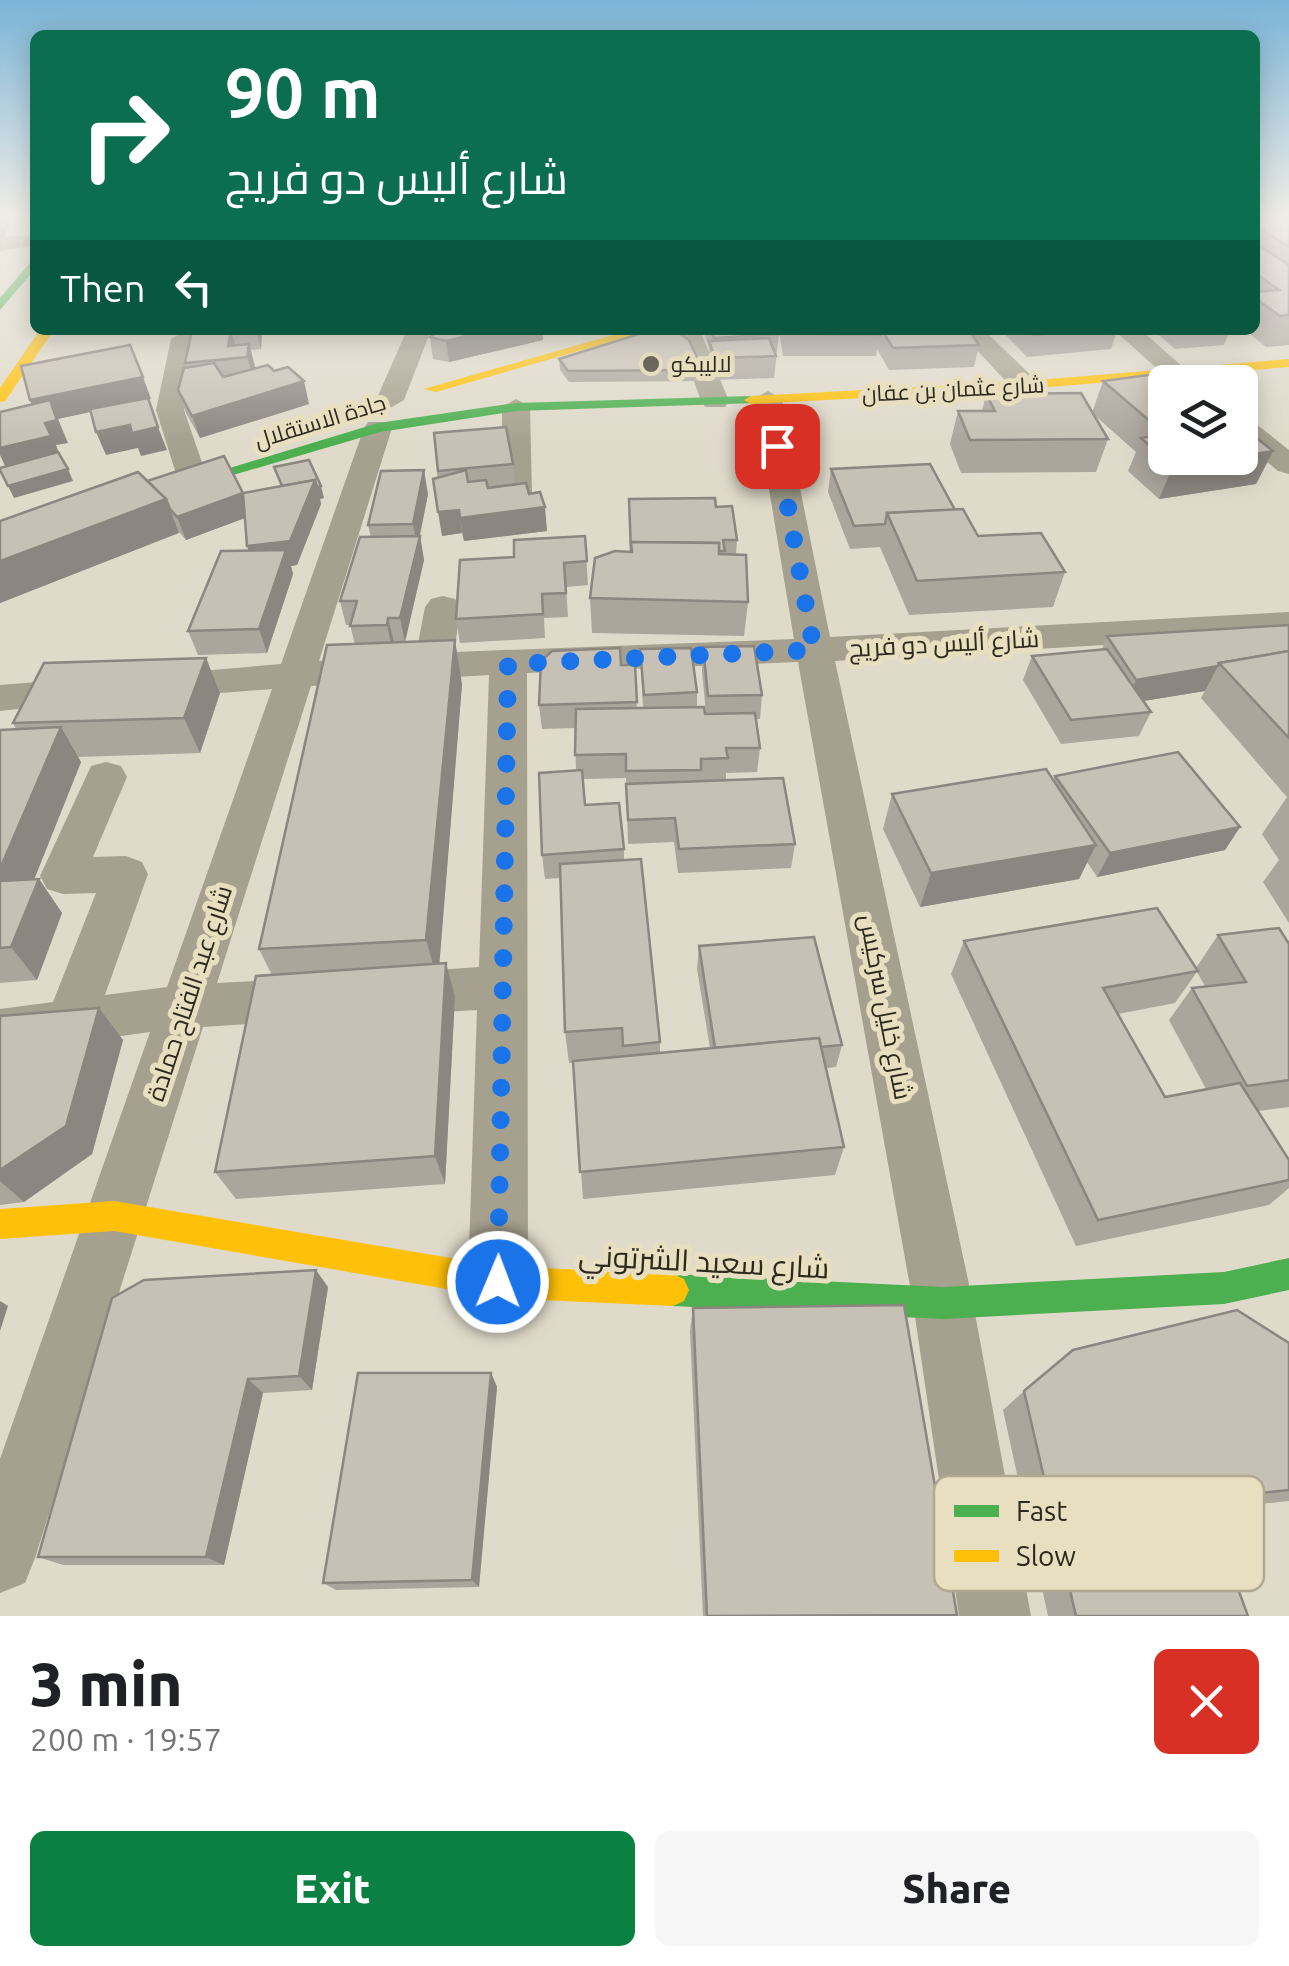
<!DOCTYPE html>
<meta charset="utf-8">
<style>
body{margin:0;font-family:Ubuntu,Cairo,sans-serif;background:#f6f6f6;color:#202124;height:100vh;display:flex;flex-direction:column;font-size:38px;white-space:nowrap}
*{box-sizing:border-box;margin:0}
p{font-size:32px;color:#757577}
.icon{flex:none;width:55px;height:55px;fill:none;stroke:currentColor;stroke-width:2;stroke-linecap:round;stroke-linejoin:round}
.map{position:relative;height:1616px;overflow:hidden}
.details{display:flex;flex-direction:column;background:#fff;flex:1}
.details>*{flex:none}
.hud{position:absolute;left:30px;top:30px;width:1230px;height:305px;border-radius:15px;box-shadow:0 5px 25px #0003;background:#0b6e4f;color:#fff;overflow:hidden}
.tools{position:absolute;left:1148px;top:365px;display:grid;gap:20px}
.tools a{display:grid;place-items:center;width:110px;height:110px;border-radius:15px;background:#fff;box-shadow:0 5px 25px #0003;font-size:50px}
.pin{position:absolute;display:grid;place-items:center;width:85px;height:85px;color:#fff;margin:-42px;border-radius:20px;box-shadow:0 5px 15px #0006}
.me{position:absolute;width:110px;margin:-55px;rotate:1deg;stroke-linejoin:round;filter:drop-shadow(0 0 8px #0008)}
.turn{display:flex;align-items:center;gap:35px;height:210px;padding:0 30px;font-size:45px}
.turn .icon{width:130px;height:130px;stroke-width:2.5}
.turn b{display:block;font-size:70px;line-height:85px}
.then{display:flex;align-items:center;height:95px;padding:0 30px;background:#0003;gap:20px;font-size:38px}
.round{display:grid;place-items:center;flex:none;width:105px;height:105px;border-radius:15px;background:#f6f6f6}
.summary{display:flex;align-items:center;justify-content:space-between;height:170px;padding:0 30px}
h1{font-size:60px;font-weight:800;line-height:75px}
.action{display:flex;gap:20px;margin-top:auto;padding:20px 30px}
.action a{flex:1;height:115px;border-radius:15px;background:#0b8043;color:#fff;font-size:40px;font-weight:800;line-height:115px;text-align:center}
.action a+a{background:#f6f6f6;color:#202124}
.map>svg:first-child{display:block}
</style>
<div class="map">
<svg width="1289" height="1616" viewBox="0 0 1289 1616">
<rect width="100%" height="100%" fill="#dfdaca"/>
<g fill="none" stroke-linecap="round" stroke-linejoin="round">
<g fill="#a6a18f" fill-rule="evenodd">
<path d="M24 235 32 236 35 241 32 246 0 251V237Z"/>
<path d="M407 330H431L404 400 390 408 380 406 376 400Z"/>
<path d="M676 330H700L729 401 725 407H705L701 401Z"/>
<path d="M958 330H984L1035 379 1038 385 1035 391H1015Z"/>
<path d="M1114 330H1141L1200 382H1172Z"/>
<path d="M184 331 197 339 184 410 208 480 204 486H182L178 480 156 410 171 339Z"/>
<path d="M768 391 782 399 830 637 1289 612V634L835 661 973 1303 1031 1616H959L913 1303 798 662 527 673 528 1282 519 1303 498 1312 477 1303 468 1282 477 1010 395 1015 378 1009 370 994 378 979 395 973 479 967 489 675 311 686 217 983 309 978 327 984 334 999 327 1014 309 1020 203 1027 35 1558 25 1583 0 1593V1459L150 1032 0 1053V1009L53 1002 96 893 63 894 47 889 40 876 91 766 106 762 121 766 127 777 93 857 126 856 142 862 148 874 105 995 167 987 272 689 156 698 143 694 137 685 143 676 281 664 364 428 368 422H388L392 428 319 661 416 654 425 607 431 599 443 596 455 599 461 607 454 652 794 639 754 399Z"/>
<path d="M516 399 530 407 532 495 528 502H506L502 495V407Z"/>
<path d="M1240 416 1250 419 1289 450V474L1278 471 1240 439Z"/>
<path d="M86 678 100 682 105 691 100 700 0 711V685Z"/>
</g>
<g fill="#4caf50" fill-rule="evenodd">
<path d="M35 257V269L0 310V298Z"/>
<path d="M751 396 756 397V403L516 411 380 432 165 495 151 492 378 423 516 403Z"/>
<path d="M1289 1258V1290L1224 1304 943 1319 673 1306 662 1301 657 1290 662 1279 673 1274 943 1287 1224 1272Z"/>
</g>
<g fill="#ffc107" fill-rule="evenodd">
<path d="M40 330H54L5 401 0 402V388Z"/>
<path d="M630 330H652L436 392 424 389Z"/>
<path d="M1289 359V367L1025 389 751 404 744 400 751 396 1025 381Z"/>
<path d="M114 1201 498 1266 673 1274 684 1279 689 1290 684 1301 673 1306 498 1298 114 1231 0 1239V1209Z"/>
</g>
</g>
<g fill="#aba59c" fill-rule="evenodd">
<path d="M1289 218V345L1266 347 1245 330H1255V220Z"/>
<path d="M192 330H262L261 349 251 350 255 369 309 404 200 438 186 413 178 390 186 367 185 363Z"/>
<path d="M349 330H394L392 335 350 334Z"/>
<path d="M440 330H542L543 340 449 362 433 359 430 337Z"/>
<path d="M703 330H777L779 334 774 378 714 380 708 363 709 348Z"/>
<path d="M779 330H969L979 345 974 367 889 370 877 349 876 356H783Z"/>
<path d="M1001 330H1117L1111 349 1027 357Z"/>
<path d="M1153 330H1230L1224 345 1175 349Z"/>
<path d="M559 359 703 370 702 381 569 382 560 370Z"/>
<path d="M1103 381 1273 451 1256 484 1159 499 1128 471 1136 452 1092 413Z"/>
<path d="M986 394 1108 439 1096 472 961 473 950 444 958 411H982Z"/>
<path d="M434 433 513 464 515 485 529 494 547 531 464 541 462 533 442 536Z"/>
<path d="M274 467 324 498 320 499 321 504 297 565 291 566 293 574 267 653 198 655 188 631 249 550 245 518 186 540 179 532 0 603V521L147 481 243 493 281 486Z"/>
<path d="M831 469 955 510 978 536 1065 572 1053 607 909 615 880 547 850 549 828 492Z"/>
<path d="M428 494 420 536 424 560 405 642 462 684 439 964 446 963 455 996 445 1184 236 1199 215 1172 272 975 259 949 355 644 350 625H346L340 601 371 537 368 525Z"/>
<path d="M716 507 737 540 736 555 748 602 744 636 592 633 590 598 630 552Z"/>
<path d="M585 536 588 585 566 587 568 617 544 618 545 638 460 643 456 619 514 557Z"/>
<path d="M1289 625V923L1263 882 1279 860 1262 834 1287 797 1201 698 1205 691 1143 701 1151 712 1139 736 1061 744 1023 680 1032 656 1102 649 1107 636Z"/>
<path d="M703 647 762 695 760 719H756L760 748 757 772 726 773V780L795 844 791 868 678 873 674 842 628 844 626 778 583 779 585 805 624 849V860L660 1042V1053L710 1048 697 969 699 946 842 1045 836 1067 826 1068 844 1147 835 1175 583 1199 573 1063H569L565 1032 561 878 545 879 542 855 576 770 575 728 542 729 539 705 621 665H635L637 708H643L640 649 697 692V707L706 714 702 671Z"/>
<path d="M206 658 220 693 200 753 78 757 81 762 34 879H39L62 913 37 980 0 983V730L16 729 13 723Z"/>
<path d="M1055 776 1240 827 1225 850 1097 877 1087 862 1079 879 920 907 883 829 892 794 1053 780Z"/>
<path d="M1218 935 1287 942 1289 940V1107L1258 1111 1289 1160V1188L1269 1205 1076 1246 951 974 964 941 1196 968ZM1197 972 1205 986 1192 988 1169 1020 1206 1089 1165 1097 1118 1014 1175 1003Z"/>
<path d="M0 1016 123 1040 92 1154 24 1202 0 1205Z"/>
<path d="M328 1287 312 1390 263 1393 224 1565H63L38 1557Z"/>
<path d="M693 1308 957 1615 703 1616 690 1331Z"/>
<path d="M1289 1343V1501L1209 1509 1248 1616H1048L1003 1410 1024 1391Z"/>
<path d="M491 1373 497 1387 479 1587 336 1590 323 1583Z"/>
</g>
<g fill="#8b867f">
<path d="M0 218 11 219 5 236 0 237Z"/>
<path d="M231 330 237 351 228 346Z"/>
<path d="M256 330H262L261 349Z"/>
<path d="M492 330H542L543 340 449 362 446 341Z"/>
<path d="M249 344 255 366 254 379 247 357Z"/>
<path d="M143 377 151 399 58 419 68 443 56 445 61 459 8 472 0 455V448L40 423 30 400Z"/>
<path d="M304 381 309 404 200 438 192 416Z"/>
<path d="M130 425 158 427 167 450 141 456 138 448 106 455 96 432Z"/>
<path d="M1273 451 1256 484 1159 499 1173 466 1228 458H1240V456Z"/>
<path d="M68 469 73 481 14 498 8 486Z"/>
<path d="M424 470 428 494 418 543 420 536 424 560 405 642 400 618 417 547 413 524Z"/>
<path d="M315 480 321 486 324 498 320 499 321 504 297 565 291 566 293 574 267 653 259 629 255 570 247 546Z"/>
<path d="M243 493 250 516 186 540 177 517Z"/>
<path d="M166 499 179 533 0 603V561Z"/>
<path d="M545 507 547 531 464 541 460 518Z"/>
<path d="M459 510 462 533 442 536 438 512Z"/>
<path d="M388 618 394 642 392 649 387 625Z"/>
<path d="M455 640 462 684 438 981 426 940Z"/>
<path d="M206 658 220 693 200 753 184 718Z"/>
<path d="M1218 666 1205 691 1125 704 1136 680Z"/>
<path d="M61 727 81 762 20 915 0 889V869Z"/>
<path d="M1240 827 1225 850 1097 877 1110 853Z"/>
<path d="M1096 845 1079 879 920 907 931 873Z"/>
<path d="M39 879 62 913 37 980 11 947Z"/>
<path d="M446 963 455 996 445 1184 435 1156Z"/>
<path d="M99 1008 123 1040 92 1154 24 1202 0 1181V1170Z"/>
<path d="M316 1270 328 1287 312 1390 299 1376Z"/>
<path d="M0 1301 8 1306 0 1331Z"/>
<path d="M491 1373 497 1387 479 1587 472 1580Z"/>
<path d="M248 1379 263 1393 224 1565 206 1557Z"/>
</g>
<g fill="#c7c0b5" stroke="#8b867f" stroke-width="2.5">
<path d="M1289 218V247L1255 225V220Z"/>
<path d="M1255 243 1289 265V315L1280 316 1255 298V292L1279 290 1255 273Z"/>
<path d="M192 330H231L228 346 249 344 247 357 185 363Z"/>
<path d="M440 330H492L446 341 430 337Z"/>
<path d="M652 330H675L689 340 703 370 568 371 559 359Z"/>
<path d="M711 330H777L779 334 714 338Z"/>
<path d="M784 330H878L880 335 785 334Z"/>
<path d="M882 330H969L979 345 893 348Z"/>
<path d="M1028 330H1090L1033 335Z"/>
<path d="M769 338 776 356 715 358 709 341Z"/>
<path d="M130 345 143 377 30 400 21 366Z"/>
<path d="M214 363 223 377 268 365 274 371 288 367 304 381 192 416 178 390 184 368Z"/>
<path d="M1171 372 1185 382H1165V434L1103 381Z"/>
<path d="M1081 393 1108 439 970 440 958 411H995L986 394Z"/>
<path d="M148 398 158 427 132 433 130 425 96 432 90 409Z"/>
<path d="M50 400 57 420 45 423 51 436 0 448V412Z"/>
<path d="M1240 425 1273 451 1240 456Z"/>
<path d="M506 427 513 464 438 471 434 433Z"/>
<path d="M1165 434V458H1228L1173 466 1141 438Z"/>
<path d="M58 452 68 469 8 486 0 470V468Z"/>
<path d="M224 456 243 493 177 517 170 509 166 499 147 481Z"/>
<path d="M309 460 321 486 317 487 315 480 282 486 274 467Z"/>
<path d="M930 464 955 510 887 513 885 524 854 526 831 469Z"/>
<path d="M424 470 413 524 368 525 381 471Z"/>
<path d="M466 470 468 482 486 480 488 488 526 483 529 494 540 492 545 507 460 518 459 510 438 512 433 479Z"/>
<path d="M138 472 166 499 0 561V521Z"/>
<path d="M315 480 290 541 247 546 243 493Z"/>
<path d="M715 498 716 507 732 506 737 540H723L725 551H719V543L631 542V552L629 499Z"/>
<path d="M963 509 978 536 1041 533 1065 572 917 581 887 513Z"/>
<path d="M420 536 400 618H388L387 625 350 626 357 601H340L360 537Z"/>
<path d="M585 536 587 561 564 563 566 593 542 594 543 614 456 619 460 560 514 557V540Z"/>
<path d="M631 542 719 543V554L746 555 748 602 590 598 595 558 615 551 632 552Z"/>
<path d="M286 550 259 629 188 631 221 551Z"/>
<path d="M1289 625V651L1219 663 1218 666 1136 680 1107 636Z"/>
<path d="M455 640 426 940 259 949 327 645Z"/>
<path d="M754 646 762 695 708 696 703 647Z"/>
<path d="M620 648 621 665H635L637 702 539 705 541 661 552 651Z"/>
<path d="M691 648 697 692 644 695 640 649Z"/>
<path d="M1107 649 1151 712 1071 720 1032 656Z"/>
<path d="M1289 651V738L1219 663Z"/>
<path d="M206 658 184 718 13 723 44 663Z"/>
<path d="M704 707 705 714 755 713 760 748H726L728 758 701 759V770L626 771V754L575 755 576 709Z"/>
<path d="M61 727 0 869V730Z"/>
<path d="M1178 752 1240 827 1110 853 1055 776Z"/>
<path d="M1046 769 1096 845 931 873 892 794Z"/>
<path d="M582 770 585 805 619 803 624 849 542 855 539 773Z"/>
<path d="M783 778 795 844 679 849 675 818 628 820 626 784Z"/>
<path d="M641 859 660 1042 623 1046 622 1028 565 1032 560 864Z"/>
<path d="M39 879 11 947 0 948V881Z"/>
<path d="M1157 908 1198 971 1103 988 1165 1097 1240 1083 1289 1160V1180L1098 1220 964 941Z"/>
<path d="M1279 928 1289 944V1080L1247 1086 1192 988 1246 982 1218 935Z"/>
<path d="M814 937 842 1045 821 1047 819 1038 715 1048 699 946Z"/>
<path d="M446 963 435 1156 215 1172 256 976Z"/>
<path d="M99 1008 66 1126 0 1170V1016Z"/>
<path d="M819 1038 844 1147 580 1172 573 1061Z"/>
<path d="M316 1270 299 1376 248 1379 206 1557H38L112 1298 144 1280Z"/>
<path d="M904 1305 957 1615 707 1616 693 1308Z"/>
<path d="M1237 1310 1289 1343V1490L1205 1499 1248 1616H1076L1024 1391 1073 1350Z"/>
<path d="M358 1373H491L472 1580 323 1583Z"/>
</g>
<linearGradient id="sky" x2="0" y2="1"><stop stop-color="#7ab4d7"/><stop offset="0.49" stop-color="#f1eee7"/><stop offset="1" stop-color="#f1eee7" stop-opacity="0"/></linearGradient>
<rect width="1289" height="444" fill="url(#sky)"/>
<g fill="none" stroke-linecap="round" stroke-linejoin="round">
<path stroke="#1a73e8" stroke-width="18" stroke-dasharray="0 32.4" d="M498 1282 508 664 814 650 777 446"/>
</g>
<circle fill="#6b675a" stroke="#e8dfc1" stroke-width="4" cx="651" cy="364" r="10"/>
<g text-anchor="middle" stroke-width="10" stroke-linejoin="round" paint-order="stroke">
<g font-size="22" fill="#2c291d" stroke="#e8dfc1" text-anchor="start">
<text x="671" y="372">لاليبكو</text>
</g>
<g font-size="22" fill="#2c291d" stroke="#e8dfc1">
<text transform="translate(953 389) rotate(-3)" y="8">شارع عثمان بن عفان</text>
<text transform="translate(320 421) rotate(-17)" y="8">جادة الاستقلال</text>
</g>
<g font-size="25" fill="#2c291d" stroke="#e8dfc1">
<text transform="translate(944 643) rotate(-3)" y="9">شارع أليس دو فريج</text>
<text transform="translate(189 993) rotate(-72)" y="9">شارع عبد الفتاح حمادة</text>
<text transform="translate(886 1007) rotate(79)" y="9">شارع خليل سركيس</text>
</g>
<g font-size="30" fill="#2c291d" stroke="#e8dfc1">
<text transform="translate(704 1262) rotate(3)" y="10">شارع سعيد الشرتوني</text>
</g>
</g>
<rect x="934" y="1476" width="330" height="115" rx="15" fill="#e8dfc1" stroke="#b0a890" stroke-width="2.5"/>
<rect x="954" y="1505" width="45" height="12" fill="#4caf50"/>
<rect x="954" y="1550" width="45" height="12" fill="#ffc107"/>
<g font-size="28" fill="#2c291d">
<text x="1016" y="1521">Fast</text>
<text x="1016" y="1566">Slow</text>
</g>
</svg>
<div class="tools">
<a><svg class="icon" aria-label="layers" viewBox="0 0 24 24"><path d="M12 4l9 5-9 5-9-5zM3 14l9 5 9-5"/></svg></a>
</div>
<div class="pin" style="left:777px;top:446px;background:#d93025"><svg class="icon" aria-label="arrive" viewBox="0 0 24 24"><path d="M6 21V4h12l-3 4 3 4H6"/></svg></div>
<svg class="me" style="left:498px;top:1282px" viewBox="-20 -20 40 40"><circle r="17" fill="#1a73e8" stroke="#fff" stroke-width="3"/><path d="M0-11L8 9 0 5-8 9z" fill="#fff"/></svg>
<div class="hud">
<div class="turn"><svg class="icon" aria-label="right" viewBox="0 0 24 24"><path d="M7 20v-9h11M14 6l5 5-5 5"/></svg><div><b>90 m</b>شارع أليس دو فريج</div></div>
<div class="then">Then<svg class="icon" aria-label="left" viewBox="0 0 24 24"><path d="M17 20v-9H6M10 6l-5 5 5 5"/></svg></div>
</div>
</div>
<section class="details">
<div class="summary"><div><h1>3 min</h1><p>200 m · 19:57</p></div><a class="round" style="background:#d93025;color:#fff"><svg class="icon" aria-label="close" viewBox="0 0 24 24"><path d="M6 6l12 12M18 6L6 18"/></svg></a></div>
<div class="action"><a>Exit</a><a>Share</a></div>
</section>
